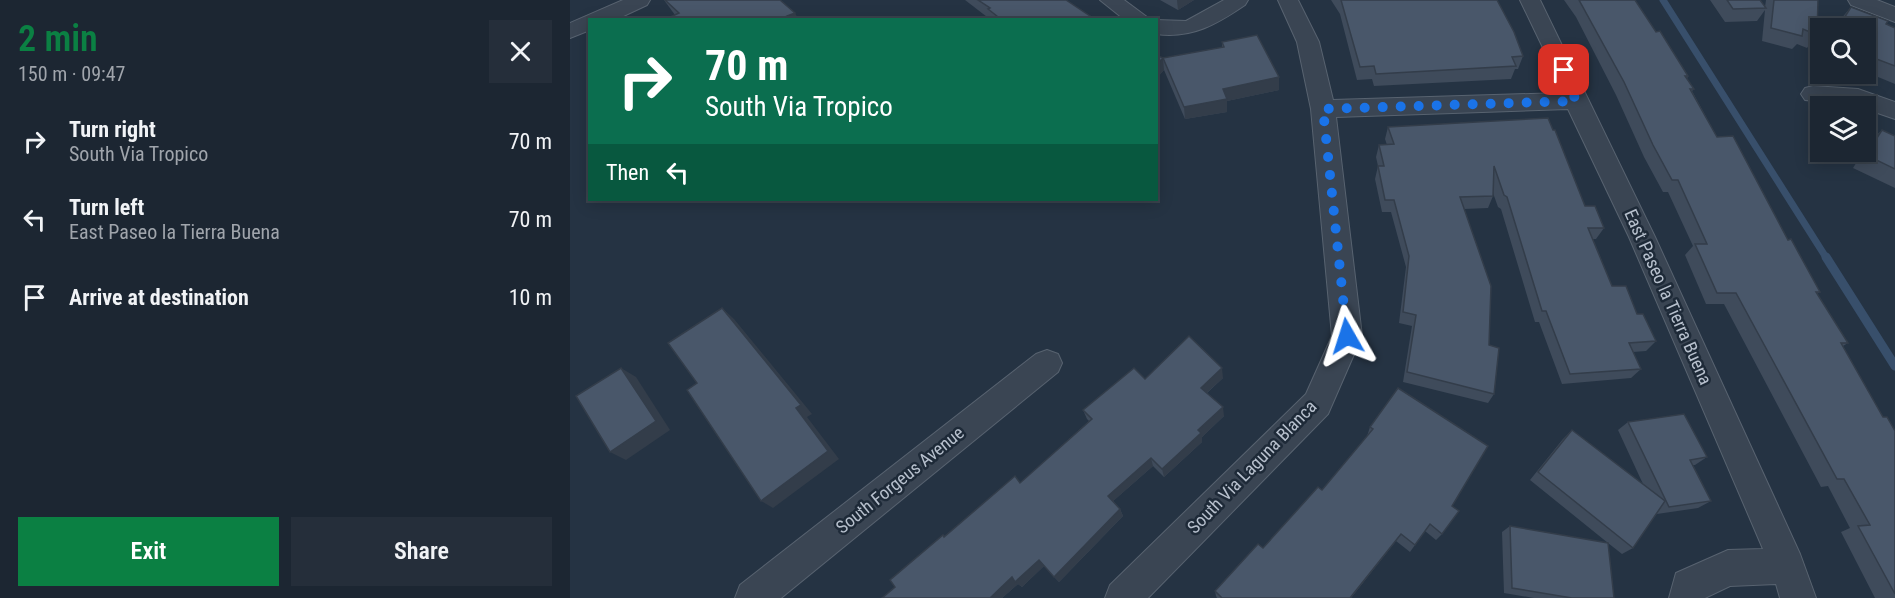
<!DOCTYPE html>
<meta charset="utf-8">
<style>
body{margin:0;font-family:"Roboto Condensed",sans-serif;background:#252e3a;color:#f1f3f6;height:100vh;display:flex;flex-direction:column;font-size:22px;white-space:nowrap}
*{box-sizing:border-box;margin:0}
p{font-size:20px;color:#a0a5ac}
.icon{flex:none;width:33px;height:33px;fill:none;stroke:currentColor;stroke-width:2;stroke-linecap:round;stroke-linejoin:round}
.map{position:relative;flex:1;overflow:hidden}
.drawer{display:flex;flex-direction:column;background:#1c2632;width:570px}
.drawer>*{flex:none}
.hud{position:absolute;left:18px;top:18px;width:570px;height:183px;border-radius:0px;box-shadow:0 3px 15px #0003,0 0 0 2px #3a434d;background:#0b6e4f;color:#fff;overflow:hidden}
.tools{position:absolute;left:1240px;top:18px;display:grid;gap:12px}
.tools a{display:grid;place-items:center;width:66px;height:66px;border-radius:0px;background:#1c2632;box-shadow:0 3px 15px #0003,0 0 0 2px #3a434d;font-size:30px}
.pin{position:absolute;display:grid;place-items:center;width:51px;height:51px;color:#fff;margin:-26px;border-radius:12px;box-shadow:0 3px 9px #0006}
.me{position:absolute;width:66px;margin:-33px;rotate:354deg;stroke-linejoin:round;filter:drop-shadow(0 0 4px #0008)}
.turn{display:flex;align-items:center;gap:21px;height:126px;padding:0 18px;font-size:27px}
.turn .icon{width:78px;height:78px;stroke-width:2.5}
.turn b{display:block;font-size:42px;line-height:51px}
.then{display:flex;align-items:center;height:57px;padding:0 18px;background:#0003;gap:12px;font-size:22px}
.round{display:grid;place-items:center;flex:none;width:63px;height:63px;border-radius:0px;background:#252e3a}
.summary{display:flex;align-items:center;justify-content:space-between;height:102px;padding:0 18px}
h1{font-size:36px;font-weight:600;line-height:45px;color:#0b8043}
.cta{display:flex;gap:12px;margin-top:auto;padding:12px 18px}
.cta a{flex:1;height:69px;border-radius:0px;background:#0b8043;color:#fff;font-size:24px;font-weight:600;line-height:69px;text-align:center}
.cta a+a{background:#252e3a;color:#f1f3f6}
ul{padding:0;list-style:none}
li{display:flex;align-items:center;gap:18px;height:78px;padding:0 18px}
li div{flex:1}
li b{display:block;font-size:22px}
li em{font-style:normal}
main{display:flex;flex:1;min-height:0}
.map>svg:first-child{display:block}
</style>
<main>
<section class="drawer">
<div class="summary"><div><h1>2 min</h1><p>150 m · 09:47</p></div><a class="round"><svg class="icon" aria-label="close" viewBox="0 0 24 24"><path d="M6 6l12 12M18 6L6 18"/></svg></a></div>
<ul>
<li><svg class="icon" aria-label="right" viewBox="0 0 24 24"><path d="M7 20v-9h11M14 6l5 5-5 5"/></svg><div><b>Turn right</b><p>South Via Tropico</p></div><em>70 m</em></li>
<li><svg class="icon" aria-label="left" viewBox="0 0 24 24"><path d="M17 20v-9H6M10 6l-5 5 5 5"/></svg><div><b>Turn left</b><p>East Paseo la Tierra Buena</p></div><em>70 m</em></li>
<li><svg class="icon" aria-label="arrive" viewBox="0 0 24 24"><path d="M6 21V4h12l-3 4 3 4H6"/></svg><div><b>Arrive at destination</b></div><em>10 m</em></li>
</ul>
<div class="cta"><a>Exit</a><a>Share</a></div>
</section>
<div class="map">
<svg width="1325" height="598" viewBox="0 0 1325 598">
<rect width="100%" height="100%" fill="#253343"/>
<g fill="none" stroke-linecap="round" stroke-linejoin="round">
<path stroke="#384f6b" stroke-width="7" d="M1093 0 1257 259"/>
<path stroke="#384f6b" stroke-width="9" d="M1256 257 1325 366"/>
<defs>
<g id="street">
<path d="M53 0H80L77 5 45 20H20V30L0 38V23Z"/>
<path d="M530 0H554L581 20H555Z"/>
<path d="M654 0H678L675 5C647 24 622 39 586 34V20L616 21Z"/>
<path d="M708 0H728L749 42 763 100 991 93 976 54 950 0H970L1085 237 1230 554 1246 598H1210L1206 584 1160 586 1135 598H1099L1106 573 1158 550 1193 549 1059 237 998 109 766 117 792 336 758 414 578 598H535L540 585 736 394 762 336 741 109 727 42Z"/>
<path d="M1278 0H1307L1325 7V22L1281 5Z"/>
<path d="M1243 86 1288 89 1325 102V119L1296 109V106L1235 100 1231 94 1235 88Z"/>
<path d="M477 350 488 354 492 363 488 372 211 598H165L170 585 466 354Z"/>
</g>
</defs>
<use href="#street" stroke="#586370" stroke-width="2"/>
<use href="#street" fill="#3a4553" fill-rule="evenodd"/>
</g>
<g fill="#3f4b5b">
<path d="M94 0H210L105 15Z"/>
<path d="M395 0H496L526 20H421Z"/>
<path d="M590 0H624L608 10Z"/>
<path d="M761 0H927L953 56 948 69H945L941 79 804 86 802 79 787 80 770 14Z"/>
<path d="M994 0H1068H1065L1086 32 1118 76 1117 79 1124 89 1122 91 1147 137 1218 240 1250 292 1247 294 1278 343 1273 346 1313 417 1325 431V598H1305L1271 532 1280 528 1258 486 1251 487 1154 304H1136L1115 255 1123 246 1098 192H1093L1074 157 1046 95 1006 17Z"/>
<path d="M1140 0H1190L1195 7 1196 0H1248L1247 35 1237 48 1227 44 1222 49 1192 41 1195 10 1187 21 1155 22Z"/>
<path d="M1281 7 1325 28V84L1296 72V28H1265L1270 20Z"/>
<path d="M652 42 709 90 657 101V112L615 119 594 70 586 79 593 58 652 48Z"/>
<path d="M978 118 1015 206 1034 228 1026 239H1023L1042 286 1067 314 1086 341 1076 351 1063 352 1071 369 1061 378 992 384 969 322H965L931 209 928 207 923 193V196L918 208 894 209 919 345 924 394 918 403 833 382 842 326 829 323 836 267 821 212H812L805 179 808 166 806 157 809 145H817L815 139 818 127Z"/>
<path d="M1312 130 1325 136V188L1283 168 1293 152H1296V147L1299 142Z"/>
<path d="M653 378 637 393 654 416 632 437V442L594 477 583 466 543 501 550 509 553 516 489 582 474 566 452 587 448 584 432 598H312L325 587 373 535 375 536 450 483 519 421 517 419 513 410 575 379Z"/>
<path d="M828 388 882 506 872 534 866 540 855 531 840 552 826 541 781 598H647L646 596 645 591 693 548 752 490 797 436 800 427Z"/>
<path d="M1058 422 1137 457 1125 465H1123L1141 501 1128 508 1087 514V513L1063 548 1052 554 1038 543 1044 598H964L934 593 932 532 940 526 1038 543 960 480 993 439 1002 430 1073 484 1048 430Z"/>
</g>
<g fill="#333d4a">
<path d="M607 0H624L608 10Z"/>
<path d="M225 13 229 20H219L217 16Z"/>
<path d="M593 58 594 70 586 79V65Z"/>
<path d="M709 77V90L657 101V112L615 119 614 107 653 89Z"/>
<path d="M152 308 164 319 242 414 237 417 269 459 203 508 191 501Z"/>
<path d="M51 368 66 377 100 430 56 460 40 452Z"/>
<path d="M652 368 653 378 632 397 631 388Z"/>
<path d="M653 407 654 416 632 437V442L594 477 592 469 628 430Z"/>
<path d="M581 458 583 466 541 503 538 496Z"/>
<path d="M550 509 553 516 489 582 484 577Z"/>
<path d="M469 560 474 566 452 587 448 584 432 598H420L442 577Z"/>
</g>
<g fill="#49576a" stroke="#333d4a" stroke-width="1.5">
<path d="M95 0H210L225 13 217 16 221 20H94L109 13Z"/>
<path d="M408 0H496L526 20H432L418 9 420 8Z"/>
<path d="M771 0H927L944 32 953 56 942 57 946 66 806 74 804 66 790 67Z"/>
<path d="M1009 0H1065L1086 32 1090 31 1118 76H1115L1124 89H1120L1147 137 1163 136 1218 240 1221 239 1250 292H1246L1278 343H1271L1313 417H1317L1325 431V594L1288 526 1300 525 1274 479H1267L1166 293H1147L1125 244H1137L1108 180H1102L1083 145 1054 82Z"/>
<path d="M1157 0H1190L1196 8 1163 9Z"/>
<path d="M1204 0H1248L1247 35 1233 29 1232 36 1201 28Z"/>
<path d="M1281 7 1318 21 1316 24 1325 28V66L1296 55V28H1268Z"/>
<path d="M687 35 709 77 653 89 657 99 614 107 593 58 586 65V55L593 58 654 47 652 42Z"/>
<path d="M978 118 983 130H985L1015 206H1025L1034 228H1018L1042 286H1056L1067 314H1073L1086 341 1059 343 1071 369 1000 374 976 311H972L937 197 934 195 924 166 923 196 890 197 921 286 919 345 929 348 924 394 837 372 846 315 833 312 839 256 824 200H815L808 166H814L809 145 824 144 818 127Z"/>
<path d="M1312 130 1325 136V169L1296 155Z"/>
<path d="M152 308 231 405 226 408 258 451 191 501 117 390 127 383 98 343Z"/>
<path d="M619 336 652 368 631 388 653 407 628 430 631 433 592 469 581 458 538 496 550 509 484 577 469 560 445 582 442 577 420 598H312L325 587 320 580 373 535 374 537 445 476 450 483 522 419 513 410 564 368 575 379Z"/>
<path d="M51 368 86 421 40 452 6 396Z"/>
<path d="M828 388 918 446 882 506 889 511 872 534 860 524 845 545 831 534 780 598H652L645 591 688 544 693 548 748 487 752 490 803 429 800 427Z"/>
<path d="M1114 414 1137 457 1120 460 1141 501 1099 507 1058 422Z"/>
<path d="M1002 430 1095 501 1063 548 968 472Z"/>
<path d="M940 526 1038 543 1044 598H1002L942 588Z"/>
</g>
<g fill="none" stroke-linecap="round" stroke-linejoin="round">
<path stroke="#1a73e8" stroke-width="10" stroke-dasharray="0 18" d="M777 336 753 109 1006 101 994 70"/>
</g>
<g text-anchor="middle" stroke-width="5" stroke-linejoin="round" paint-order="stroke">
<g font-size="18" fill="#b7c0cd" stroke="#1e2a38">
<text transform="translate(1098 297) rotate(66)" y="6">East Paseo la Tierra Buena</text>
<text transform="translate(682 467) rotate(-46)" y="6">South Via Laguna Blanca</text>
<text transform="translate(330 480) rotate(-39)" y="6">South Forgeus Avenue</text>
</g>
</g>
</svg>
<div class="tools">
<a><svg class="icon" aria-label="search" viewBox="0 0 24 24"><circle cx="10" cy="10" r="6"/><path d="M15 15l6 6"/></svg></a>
<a><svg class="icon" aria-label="layers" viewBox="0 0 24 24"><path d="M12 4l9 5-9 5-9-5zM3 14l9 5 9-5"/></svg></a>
</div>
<div class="pin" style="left:994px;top:70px;background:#d93025"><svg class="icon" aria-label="arrive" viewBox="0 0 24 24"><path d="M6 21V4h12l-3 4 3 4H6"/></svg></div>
<svg class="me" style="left:777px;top:336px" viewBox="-20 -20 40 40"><path d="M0-17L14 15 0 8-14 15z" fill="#1a73e8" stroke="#fff" stroke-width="4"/></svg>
<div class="hud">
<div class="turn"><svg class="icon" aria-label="right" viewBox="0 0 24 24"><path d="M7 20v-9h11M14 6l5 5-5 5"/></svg><div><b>70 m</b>South Via Tropico</div></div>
<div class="then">Then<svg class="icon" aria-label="left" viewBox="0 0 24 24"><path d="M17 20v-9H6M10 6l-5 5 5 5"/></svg></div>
</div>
</div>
</main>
